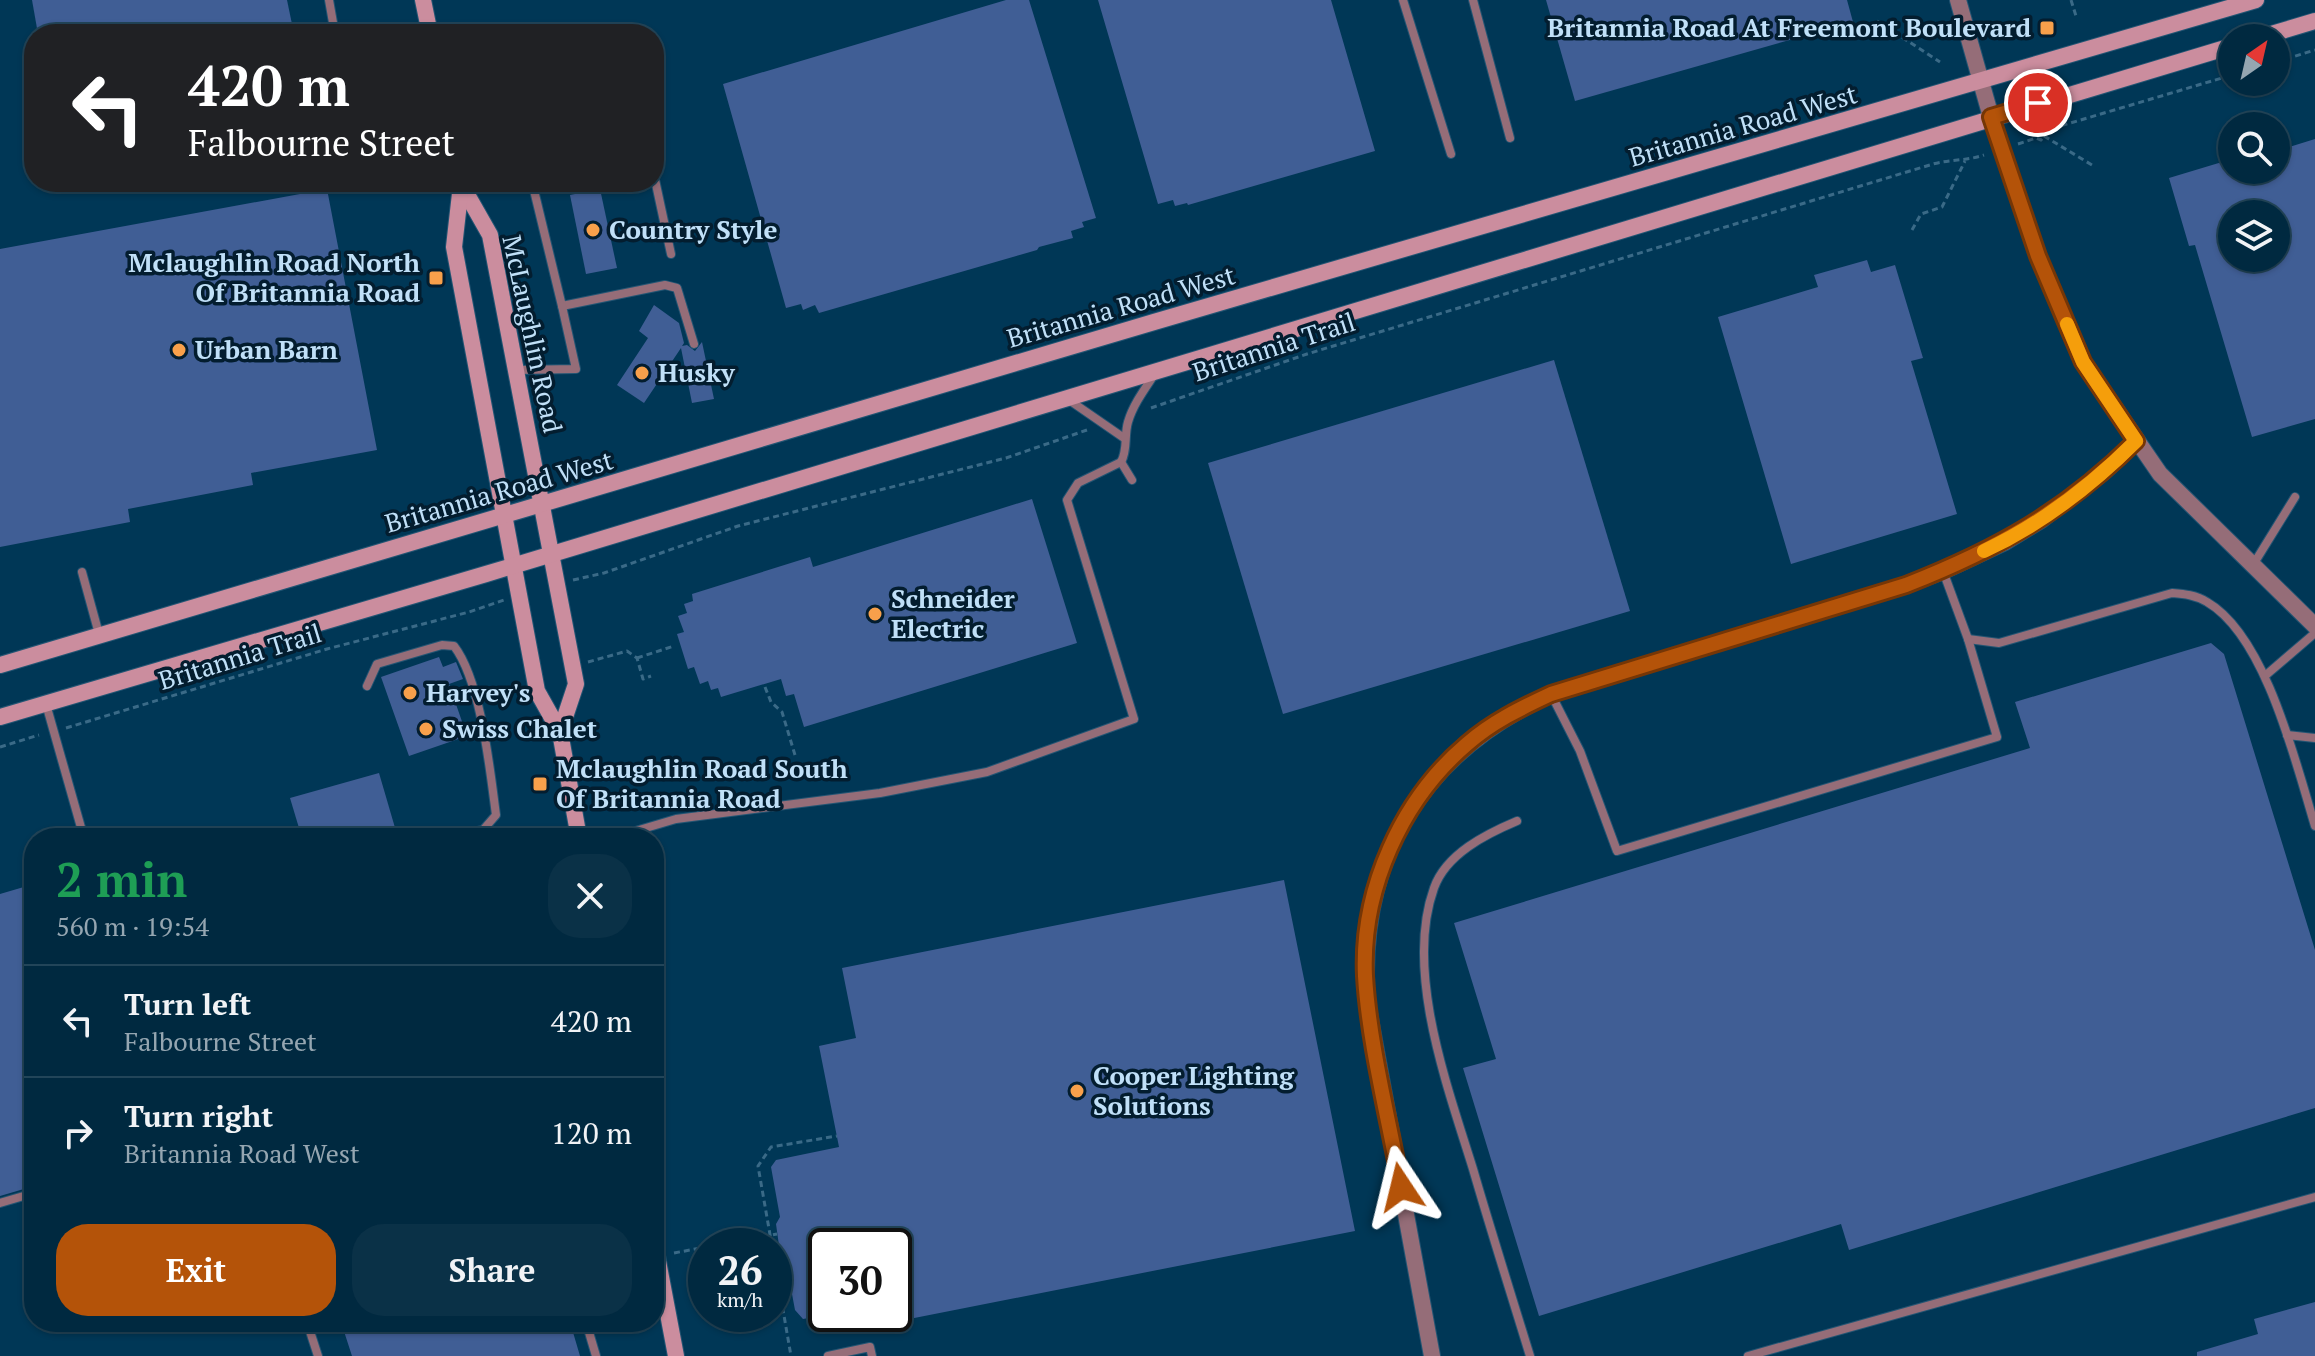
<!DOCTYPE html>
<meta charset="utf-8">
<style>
body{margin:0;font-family:"PT Serif",serif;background:#0a3147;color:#f1f3f6;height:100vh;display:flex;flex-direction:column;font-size:30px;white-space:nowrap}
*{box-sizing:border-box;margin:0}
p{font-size:26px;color:#95a6b1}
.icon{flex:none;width:44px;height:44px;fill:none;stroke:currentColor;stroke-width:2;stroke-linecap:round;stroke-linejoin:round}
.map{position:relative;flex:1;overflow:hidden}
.details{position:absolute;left:24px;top:828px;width:640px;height:504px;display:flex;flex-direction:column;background:#002940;border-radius:32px;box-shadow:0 2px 6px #0004,0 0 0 2px #224559}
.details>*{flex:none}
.banner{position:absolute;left:24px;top:24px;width:640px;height:168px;border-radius:32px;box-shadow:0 2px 6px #0004,0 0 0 2px #224559;background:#202124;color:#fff;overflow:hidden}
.needle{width:52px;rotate:34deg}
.fabs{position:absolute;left:2218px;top:24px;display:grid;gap:16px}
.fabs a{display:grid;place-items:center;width:72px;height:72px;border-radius:50%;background:#002940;box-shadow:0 2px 6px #0004,0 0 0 2px #224559;font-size:40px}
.speed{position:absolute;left:688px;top:1228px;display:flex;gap:16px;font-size:40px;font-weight:700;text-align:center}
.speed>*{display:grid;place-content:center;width:104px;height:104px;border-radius:50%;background:#002940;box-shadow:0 2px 6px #0004,0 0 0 2px #224559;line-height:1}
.speed small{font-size:20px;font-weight:400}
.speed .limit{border:4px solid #111;border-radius:12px;background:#fff;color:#111}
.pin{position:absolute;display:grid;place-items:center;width:68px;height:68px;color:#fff;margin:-34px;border:4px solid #fff;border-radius:50%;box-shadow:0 2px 8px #0007}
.me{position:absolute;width:88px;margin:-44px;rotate:350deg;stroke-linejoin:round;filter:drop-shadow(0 0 6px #0008)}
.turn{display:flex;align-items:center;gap:28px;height:168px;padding:0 32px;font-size:36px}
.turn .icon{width:104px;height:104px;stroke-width:2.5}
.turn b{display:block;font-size:56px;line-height:68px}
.round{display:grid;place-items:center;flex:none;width:84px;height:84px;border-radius:32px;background:#0a3147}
.overview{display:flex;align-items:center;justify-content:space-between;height:136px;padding:0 32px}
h1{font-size:48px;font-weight:800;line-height:60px;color:#1e9e55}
.primary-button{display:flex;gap:16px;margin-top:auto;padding:16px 32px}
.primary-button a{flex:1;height:92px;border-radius:32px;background:#b45309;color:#fff;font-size:32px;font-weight:800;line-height:92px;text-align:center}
.primary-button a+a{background:#0a3147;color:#f1f3f6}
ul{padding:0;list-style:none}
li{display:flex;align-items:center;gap:24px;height:112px;padding:0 32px;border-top:2px solid #224559}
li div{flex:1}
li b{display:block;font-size:30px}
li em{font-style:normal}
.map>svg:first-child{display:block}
</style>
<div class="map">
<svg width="2315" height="1356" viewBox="0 0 2315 1356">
<rect width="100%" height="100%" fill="#003756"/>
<g fill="#405e95" fill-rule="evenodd">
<path d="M32 0H287L293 29 266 34H38Z"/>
<path d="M1006 0H1029L1096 218 1082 222 1084 227 1071 231 1073 238 1039 247 1037 250 819 313 815 305 803 310 801 304 786 308 723 84Z"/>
<path d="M1098 0H1331L1375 151 1188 205 1187 203 1175 206 1173 200 1158 204Z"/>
<path d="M1546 0H1847L1853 22 1575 101Z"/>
<path d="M2315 139V419L2252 437 2195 245 2189 246 2169 178 2232 159V170H2276V151ZM2232 214H2276V258H2232Z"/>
<path d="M327 189 377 450 251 473 253 485 128 509 130 522 0 547V249Z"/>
<path d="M600 189 617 268 586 274 570 195Z"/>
<path d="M1867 260 1871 272 1895 265 1923 358 1911 361 1957 514 1791 564 1718 317 1818 287 1814 275Z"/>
<path d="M654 305 679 323 684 343 682 346 687 345 695 351 702 342 714 399 692 403 681 348 644 403 617 385 648 338 639 331Z"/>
<path d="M1554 360 1630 611 1283 714 1208 463Z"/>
<path d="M1032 499 1077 643 804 727 794 694 786 696 781 679 721 697 718 688 711 690 708 681 700 684 694 667 688 669 677 634 684 632 678 616 687 613 684 604 693 601 692 594 810 557 813 567Z"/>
<path d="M2211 643 2224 654 2315 950V1108L1849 1250 1841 1224 1539 1316 1463 1068 1496 1059 1454 923 2030 748 2015 702Z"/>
<path d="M439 657 443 667 456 662 463 679 449 684 467 736 409 756 381 677Z"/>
<path d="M379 773 398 838H302L290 798Z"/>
<path d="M1284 880 1355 1231 894 1322V1246H826V1315L803 1319 795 1310 786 1262 781 1260 776 1224 780 1217 771 1167 776 1160 839 1147 819 1046 856 1038 842 968Z"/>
<path d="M34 884V1186L0 1196V894Z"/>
<path d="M2315 1302V1356H2197V1352L2258 1334 2254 1319Z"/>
<path d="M341 1322H534L536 1329 559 1322H570L580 1356H352Z"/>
</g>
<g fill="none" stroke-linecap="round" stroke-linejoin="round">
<defs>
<g id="lane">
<path d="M329 0 335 34"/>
<path d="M1403 0 1451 154"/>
<path d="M1473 0 1510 138"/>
<path d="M654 175 671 254"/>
<path d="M532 182 562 306 665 285 677 288 694 344"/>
<path d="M462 185 488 182"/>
<path d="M515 370 576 369 562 306"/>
<path d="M1069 400 1124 438"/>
<path d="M1121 462 1132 480"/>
<path d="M2253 565 2295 497"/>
<path d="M82 572 99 634"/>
<path d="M1968 639 1999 643 2172 593C2184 594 2196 595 2207 602 2266 636 2296 764 2315 826"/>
<path d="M2266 675 2315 633"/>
<path d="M367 686 377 664 442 645 454 646C481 681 490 770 496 815L483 830 447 837"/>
<path d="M1551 694 1580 751 1617 851 1997 737 1968 639 1943 571"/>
<path d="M46 704 84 838"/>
<path d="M2287 735 2315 738"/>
<path d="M1517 821C1486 834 1446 854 1434 888 1404 971 1448 1088 1473 1169 1491 1231 1511 1294 1530 1356"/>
<path d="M612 838 676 819 880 793 987 772 1134 719 1067 500 1078 483 1121 462C1128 450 1124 435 1128 422 1133 405 1144 390 1154 375"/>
<path d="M0 1203 34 1193"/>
<path d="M307 1322 318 1356"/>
<path d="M586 1322 596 1356"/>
<path d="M828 1356 870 1347 872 1356"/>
<path d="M1748 1356 2315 1197"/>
</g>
<g id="street">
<path d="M1958 0 1991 117 2038 256 2083 362 2160 474 2315 626"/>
<path d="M1432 1356 1367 1002C1357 858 1421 754 1551 694L1906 585 1943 571 2005 542 2041 520 2106 470 2136 441"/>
</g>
<g id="secondary">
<path d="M423 0 430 34"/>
<path d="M2258 38 2315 21"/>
<path d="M461 184 490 235 576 684 560 732"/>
<path d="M461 185 454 247 537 691 560 732 579 838"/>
<path d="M0 665 1154 322 2256 0"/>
<path d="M0 717 486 574 2232 46"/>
<path d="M654 1240 676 1356"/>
</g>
</defs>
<use href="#lane" stroke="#235573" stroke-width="10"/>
<use href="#street" stroke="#235573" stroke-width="18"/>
<use href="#secondary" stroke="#235573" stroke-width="18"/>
<g stroke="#3a6a87" stroke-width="3" stroke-dasharray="6 4" stroke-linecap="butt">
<path d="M2071 0 2076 16"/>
<path d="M1877 21 1940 62"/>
<path d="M2276 62 2315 50"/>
<path d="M2044 136 2092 165"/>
<path d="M2018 144 2036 138 2041 140 2047 133 2057 127 2232 75"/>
<path d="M1912 230 1921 214 1942 207 1965 161"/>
<path d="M1151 408 1307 354 1933 164C1951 159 1967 161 1984 155"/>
<path d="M573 580 604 573 738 526 1006 458 1087 430"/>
<path d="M637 658 674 646"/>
<path d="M588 662 627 651 637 658 643 679 651 676"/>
<path d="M765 687 771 702 782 712 795 755"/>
<path d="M66 728 327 649 469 612 504 600"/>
<path d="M0 747 39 735"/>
<path d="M714 1246 777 1234"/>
<path d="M772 1246 758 1166 771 1147 837 1136"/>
<path d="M674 1253 706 1247"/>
<path d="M774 1258 791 1356"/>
</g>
<use href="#lane" stroke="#956d78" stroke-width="8"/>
<use href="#street" stroke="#956d78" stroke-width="16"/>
<use href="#secondary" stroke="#cb8d9e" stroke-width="16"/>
</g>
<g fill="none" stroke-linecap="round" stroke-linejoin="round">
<defs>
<path id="route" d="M1401 1187C1389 1120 1369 1044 1365 976 1361 890 1401 800 1467 744 1492 722 1521 708 1551 694L1906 585C1998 549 2065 511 2136 441L2083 362 2038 256 1991 117 2038 103"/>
</defs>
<use href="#route" stroke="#753606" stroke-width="20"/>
<use href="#route" stroke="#b45309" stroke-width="14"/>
<path stroke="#f59e0b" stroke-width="14" d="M1984 551C2042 524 2091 486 2136 441L2083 362 2067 324"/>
</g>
<g fill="#f8a04b" stroke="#031d2f" stroke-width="3">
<rect x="2039" y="20" width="16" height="16" rx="4"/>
<circle cx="593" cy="230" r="8"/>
<rect x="428" y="270" width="16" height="16" rx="4"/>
<circle cx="179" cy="350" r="8"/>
<circle cx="642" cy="373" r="8"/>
<circle cx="875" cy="614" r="8"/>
<circle cx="410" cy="693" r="8"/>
<circle cx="426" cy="729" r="8"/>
<rect x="532" y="776" width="16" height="16" rx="4"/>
<circle cx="1077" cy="1091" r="8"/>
</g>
<g text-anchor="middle" stroke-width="7" stroke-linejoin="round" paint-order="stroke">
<g font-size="26" font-weight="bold" fill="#c0e0f8" stroke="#031d2f" text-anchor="start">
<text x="2031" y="37" text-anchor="end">Britannia Road At Freemont Boulevard</text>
<text x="609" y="239">Country Style</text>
<text x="420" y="272" text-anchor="end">Mclaughlin Road North<tspan x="420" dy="30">Of Britannia Road</tspan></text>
<text x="195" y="359">Urban Barn</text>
<text x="658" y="382">Husky</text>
<text x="891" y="608">Schneider<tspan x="891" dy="30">Electric</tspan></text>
<text x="426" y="702">Harvey's</text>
<text x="442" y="738">Swiss Chalet</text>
<text x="556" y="778">Mclaughlin Road South<tspan x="556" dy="30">Of Britannia Road</tspan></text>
<text x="1093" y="1085">Cooper Lighting<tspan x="1093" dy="30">Solutions</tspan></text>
</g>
<g font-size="26" fill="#c0e0f8" stroke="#031d2f">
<text transform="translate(1743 126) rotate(-16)" y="9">Britannia Road West</text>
<text transform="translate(1121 307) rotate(-16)" y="9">Britannia Road West</text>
<text transform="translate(532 334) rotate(78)" y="9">McLaughlin Road</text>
<text transform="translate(1274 347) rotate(-18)" y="9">Britannia Trail</text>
<text transform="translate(499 492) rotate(-16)" y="9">Britannia Road West</text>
<text transform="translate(240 657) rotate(-17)" y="9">Britannia Trail</text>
</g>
</g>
</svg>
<div class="fabs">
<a><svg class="needle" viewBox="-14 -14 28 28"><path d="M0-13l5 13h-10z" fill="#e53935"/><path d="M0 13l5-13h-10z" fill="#95a6b1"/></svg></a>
<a><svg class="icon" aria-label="search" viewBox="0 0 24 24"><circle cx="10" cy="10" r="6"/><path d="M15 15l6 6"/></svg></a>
<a><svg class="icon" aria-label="layers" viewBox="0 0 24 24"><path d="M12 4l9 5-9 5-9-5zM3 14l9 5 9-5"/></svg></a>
</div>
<div class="speed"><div>26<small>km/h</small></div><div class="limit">30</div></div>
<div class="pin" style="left:2038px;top:103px;background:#d93025"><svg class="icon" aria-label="arrive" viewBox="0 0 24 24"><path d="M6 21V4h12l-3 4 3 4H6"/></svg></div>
<svg class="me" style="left:1401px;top:1187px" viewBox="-20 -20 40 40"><path d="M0-17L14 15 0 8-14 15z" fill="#b45309" stroke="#fff" stroke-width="4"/></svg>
<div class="banner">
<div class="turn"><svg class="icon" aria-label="left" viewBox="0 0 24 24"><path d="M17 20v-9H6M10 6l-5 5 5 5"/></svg><div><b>420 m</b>Falbourne Street</div></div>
</div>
<section class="details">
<div class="overview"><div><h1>2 min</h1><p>560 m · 19:54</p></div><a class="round"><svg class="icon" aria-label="close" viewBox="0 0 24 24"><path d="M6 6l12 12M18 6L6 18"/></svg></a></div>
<ul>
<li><svg class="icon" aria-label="left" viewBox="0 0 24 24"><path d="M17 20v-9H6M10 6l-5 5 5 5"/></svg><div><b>Turn left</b><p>Falbourne Street</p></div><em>420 m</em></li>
<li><svg class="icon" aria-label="right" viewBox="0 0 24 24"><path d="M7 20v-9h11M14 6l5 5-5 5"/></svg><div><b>Turn right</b><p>Britannia Road West</p></div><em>120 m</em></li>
</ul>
<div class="primary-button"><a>Exit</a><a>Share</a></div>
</section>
</div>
